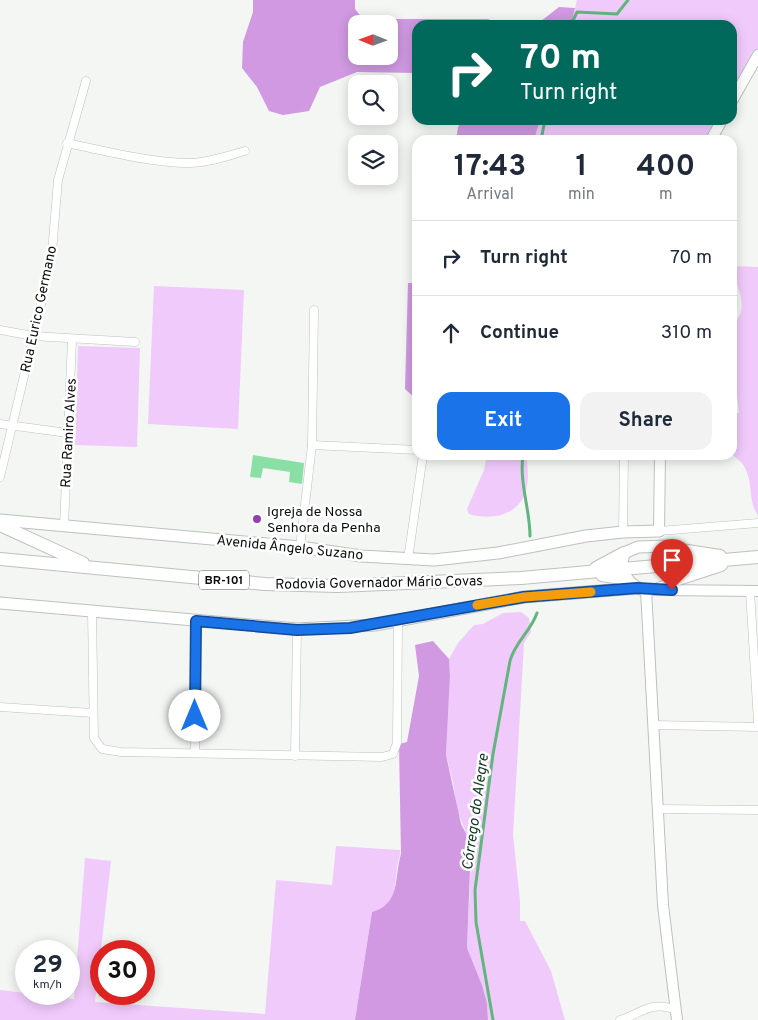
<!DOCTYPE html>
<meta charset="utf-8">
<style>
body{margin:0;font-family:Overpass,sans-serif;background:#f2f2f3;color:#1f2937;height:100vh;display:flex;flex-direction:column;font-size:19px;white-space:nowrap}
*{box-sizing:border-box;margin:0}
p{font-size:16px;color:#747a83}
.icon{flex:none;width:28px;height:28px;fill:none;stroke:currentColor;stroke-width:2;stroke-linecap:round;stroke-linejoin:round}
.map{position:relative;flex:1;overflow:hidden}
.details{position:absolute;left:412px;top:135px;width:325px;height:325px;display:flex;flex-direction:column;background:#fff;border-radius:15px;box-shadow:0 2px 12px #0003}
.details>*{flex:none}
.hud{position:absolute;left:412px;top:20px;width:325px;height:105px;border-radius:15px;box-shadow:0 2px 12px #0003;background:#00695c;color:#fff;overflow:hidden}
.needle{width:32px;rotate:271deg}
.fabs{position:absolute;left:348px;top:15px;display:grid;gap:10px}
.fabs a{display:grid;place-items:center;width:50px;height:50px;border-radius:10px;background:#fff;box-shadow:0 2px 12px #0003;font-size:25px}
.speed{position:absolute;left:15px;top:940px;display:flex;gap:10px;font-size:25px;font-weight:700;text-align:center}
.speed>*{display:grid;place-content:center;width:65px;height:65px;border-radius:50%;background:#fff;box-shadow:0 2px 12px #0003;line-height:1}
.speed small{font-size:12px;font-weight:400}
.speed .limit{border:8px solid #d22;background:#fff;color:#111}
.pin{position:absolute;display:grid;place-items:center;width:42px;height:42px;color:#fff;margin:-51px -21px;border-radius:50% 50% 50% 0;rotate:-45deg;box-shadow:0 0 5px #0007}
.pin .icon{rotate:45deg}
.me{position:absolute;width:55px;margin:-28px;rotate:0deg;stroke-linejoin:round;filter:drop-shadow(0 0 4px #0008)}
.turn{display:flex;align-items:center;gap:18px;height:105px;padding:0 25px;font-size:22px}
.turn .icon{width:65px;height:65px;stroke-width:2.5}
.turn b{display:block;font-size:35px;line-height:42px}
.eta{display:flex;justify-content:space-evenly;align-items:center;height:85px;text-align:center}
.eta b{font-size:30px;font-weight:700;line-height:35px}
.action{display:flex;gap:10px;margin-top:auto;padding:10px 25px}
.action a{flex:1;height:58px;border-radius:15px;background:#1a73e8;color:#fff;font-size:20px;font-weight:700;line-height:58px;text-align:center}
.action a+a{background:#f2f2f3;color:#1f2937}
ul{padding:0;list-style:none}
li{display:flex;align-items:center;gap:15px;height:75px;padding:0 25px;border-top:1px solid #e0e1e3}
li div{flex:1}
li b{display:block;font-size:19px}
li em{font-style:normal}
.map>svg:first-child{display:block}
</style>
<div class="map">
<svg width="758" height="1020" viewBox="0 0 758 1020">
<rect width="100%" height="100%" fill="#f3f6f3"/>
<g fill="#f0cafb">
<path d="M577 0H758V49L733 95 732 25H571Z"/>
<path d="M540 120H719L710 140H534Z"/>
<path d="M733 266 758 267V516C745 497 758 470 732 455L733 417 739 412 733 365V324C752 306 734 286 733 266Z"/>
<path d="M154 286 244 290 238 429 148 424Z"/>
<path d="M78 346 140 348 137 447 75 445Z"/>
<path d="M487 455H527C527 465 529 477 527 486 522 515 493 521 469 514L467 509 484 470Z"/>
<path d="M521 612 529 618 531 632 524 643 513 835 520 901V921H525L551 971 565 1020H488L487 1003 482 985 467 948 471 860 467 835 457 810 453 782 446 755 450 676 449 659 458 643 474 625 483 624 503 613Z"/>
<path d="M336 846 400 850C401 856 397 862 397 869 394 890 396 906 372 912L355 1020H0V990L74 999 85 858 111 861 95 1002 265 1014 276 880 332 885Z"/>
</g>
<g fill="#d099e1" fill-rule="evenodd">
<path d="M253 0H355V9L363 19H488L500 25H418L417 73 357 72 320 87 309 111 283 115 269 111 257 87 242 68 243 42 253 12ZM356 24H389V56H356Z"/>
<path d="M559 7 575 8 571 25H536Z"/>
<path d="M463 120H540L534 140H456L458 127Z"/>
<path d="M408 283H417V400L405 389Z"/>
<path d="M433 641 449 659 450 676 446 755 461 824 471 843 467 948 482 985 487 1003 488 1020H355L372 912C401 904 394 877 401 854L399 744 407 742 419 676 415 645Z"/>
</g>
<g fill="none" stroke-linecap="round" stroke-linejoin="round">
<g stroke="#61b57d" stroke-width="3">
<path d="M571 25 577 12 617 14 628 0"/>
<path d="M541 140 545 120"/>
<path d="M523 455C519 483 530 509 530 536"/>
<path d="M493 1020 476 922 475 890 493 754 510 661C515 642 531 631 537 613"/>
</g>
</g>
<path fill="#8adfa4" d="M253 455 304 463 302 484 289 482 290 472 263 468 261 478 250 477Z"/>
<g fill="none" stroke-linecap="round" stroke-linejoin="round">
<defs>
<g id="minor">
<path d="M67 143C103 151 153 163 189 163 208 163 227 156 245 151"/>
<path d="M0 330 33 336 135 342"/>
<path d="M0 424 68 433"/>
<path d="M312 445 418 450"/>
<path d="M0 477 44 292 52 252 58 180 86 81"/>
<path d="M64 526 72 340"/>
<path d="M659 531 758 523"/>
<path d="M623 532 624 455"/>
<path d="M300 547 312 445 314 310"/>
<path d="M408 559 423 455"/>
<path d="M750 591 758 722"/>
<path d="M92 612 94 738 102 749 121 752 382 757 393 754 397 743 398 620"/>
<path d="M0 707 92 713"/>
<path d="M654 725 758 727"/>
<path d="M195 753 196 621"/>
<path d="M295 756 297 629"/>
<path d="M658 809 758 810"/>
<path d="M620 1020C642 1013 652 1000 676 1010"/>
</g>
<g id="tertiary">
<path d="M732 101 758 55"/>
<path d="M711 140 722 120"/>
<path d="M659 531 660 455"/>
<path d="M646 590 663 905 677 1020"/>
<path d="M657 590 758 591"/>
</g>
<g id="secondary">
<path d="M0 520 300 547 361 556 434 560 498 553 586 536 623 532 659 531"/>
<path d="M668 546C684 553 680 567 675 580 653 595 633 595 621 568L624 553 638 547Z"/>
<path d="M0 603 297 629 375 625 524 597 637 588"/>
</g>
<g id="trunk">
<path d="M0 525 83 563"/>
<path d="M674 549 720 556"/>
<path d="M0 559 265 584 338 586 521 578 758 557"/>
<path d="M596 568 624 553"/>
<path d="M602 575 627 579"/>
<path d="M675 580 721 565"/>
</g>
</defs>
<use href="#minor" stroke="#bdc1be" stroke-width="9"/>
<use href="#tertiary" stroke="#bdc1be" stroke-width="12"/>
<use href="#secondary" stroke="#bdc1be" stroke-width="13"/>
<use href="#trunk" stroke="#bdc1be" stroke-width="14"/>
<use href="#minor" stroke="#fff" stroke-width="8"/>
<use href="#tertiary" stroke="#fff" stroke-width="10"/>
<use href="#secondary" stroke="#fff" stroke-width="11"/>
<use href="#trunk" stroke="#fff" stroke-width="12"/>
</g>
<g fill="none" stroke-linecap="round" stroke-linejoin="round">
<defs>
<path id="route" d="M195 716 196 621 297 630 350 628 524 597 637 588 672 590"/>
</defs>
<use href="#route" stroke="#114b97" stroke-width="12"/>
<use href="#route" stroke="#1a73e8" stroke-width="9"/>
<path stroke="#f59e0b" stroke-width="9" d="M477 605 524 597 591 592"/>
</g>
<circle fill="#953fac" stroke="#fff" stroke-width="2" cx="257" cy="519" r="5"/>
<g text-anchor="middle" stroke-width="5" stroke-linejoin="round" paint-order="stroke">
<rect fill="#fff" stroke="#545655" stroke-width="1" x="199" y="570.5" width="50" height="19" rx="4"/>
<g font-size="12" font-weight="bold" fill="#0b0d0c">
<text x="224" y="584">BR-101</text>
</g>
<g font-size="14" fill="#0b0d0c" stroke="#fff">
<text transform="translate(38 309) rotate(-78)" y="5">Rua Eurico Germano</text>
<text transform="translate(68 433) rotate(-87)" y="5">Rua Ramiro Alves</text>
<text transform="translate(290 547) rotate(6)" y="5">Avenida Ângelo Suzano</text>
<text transform="translate(379 582) rotate(-1)" y="5">Rodovia Governador Mário Covas</text>
</g>
<g font-size="14" fill="#0b0d0c" stroke="#fff" text-anchor="start">
<text x="267" y="516">Igreja de Nossa<tspan x="267" dy="16">Senhora da Penha</tspan></text>
</g>
<g font-size="15" font-style="italic" fill="#133720" stroke="#fff">
<text transform="translate(475 812) rotate(-82)" y="5">Córrego do Alegre</text>
</g>
</g>
</svg>
<div class="fabs">
<a><svg class="needle" viewBox="-14 -14 28 28"><path d="M0-13l5 13h-10z" fill="#e53935"/><path d="M0 13l5-13h-10z" fill="#747a83"/></svg></a>
<a><svg class="icon" aria-label="search" viewBox="0 0 24 24"><circle cx="10" cy="10" r="6"/><path d="M15 15l6 6"/></svg></a>
<a><svg class="icon" aria-label="layers" viewBox="0 0 24 24"><path d="M12 4l9 5-9 5-9-5zM3 14l9 5 9-5"/></svg></a>
</div>
<div class="speed"><div>29<small>km/h</small></div><div class="limit">30</div></div>
<div class="pin" style="left:672px;top:590px;background:#d93025"><svg class="icon" aria-label="arrive" viewBox="0 0 24 24"><path d="M6 21V4h12l-3 4 3 4H6"/></svg></div>
<svg class="me" style="left:195px;top:716px" viewBox="-20 -20 40 40"><circle r="19" fill="#fff"/><path d="M0-13L10 11 0 6-10 11z" fill="#1a73e8"/></svg>
<div class="hud">
<div class="turn"><svg class="icon" aria-label="right" viewBox="0 0 24 24"><path d="M7 20v-9h11M14 6l5 5-5 5"/></svg><div><b>70 m</b>Turn right</div></div>
</div>
<section class="details">
<div class="eta">
<div><b>17:43</b><p>Arrival</p></div>
<div><b>1</b><p>min</p></div>
<div><b>400</b><p>m</p></div>
</div>
<ul>
<li><svg class="icon" aria-label="right" viewBox="0 0 24 24"><path d="M7 20v-9h11M14 6l5 5-5 5"/></svg><div><b>Turn right</b></div><em>70 m</em></li>
<li><svg class="icon" aria-label="ahead" viewBox="0 0 24 24"><path d="M12 20V5M6 11l6-6 6 6"/></svg><div><b>Continue</b></div><em>310 m</em></li>
</ul>
<div class="action"><a>Exit</a><a>Share</a></div>
</section>
</div>
